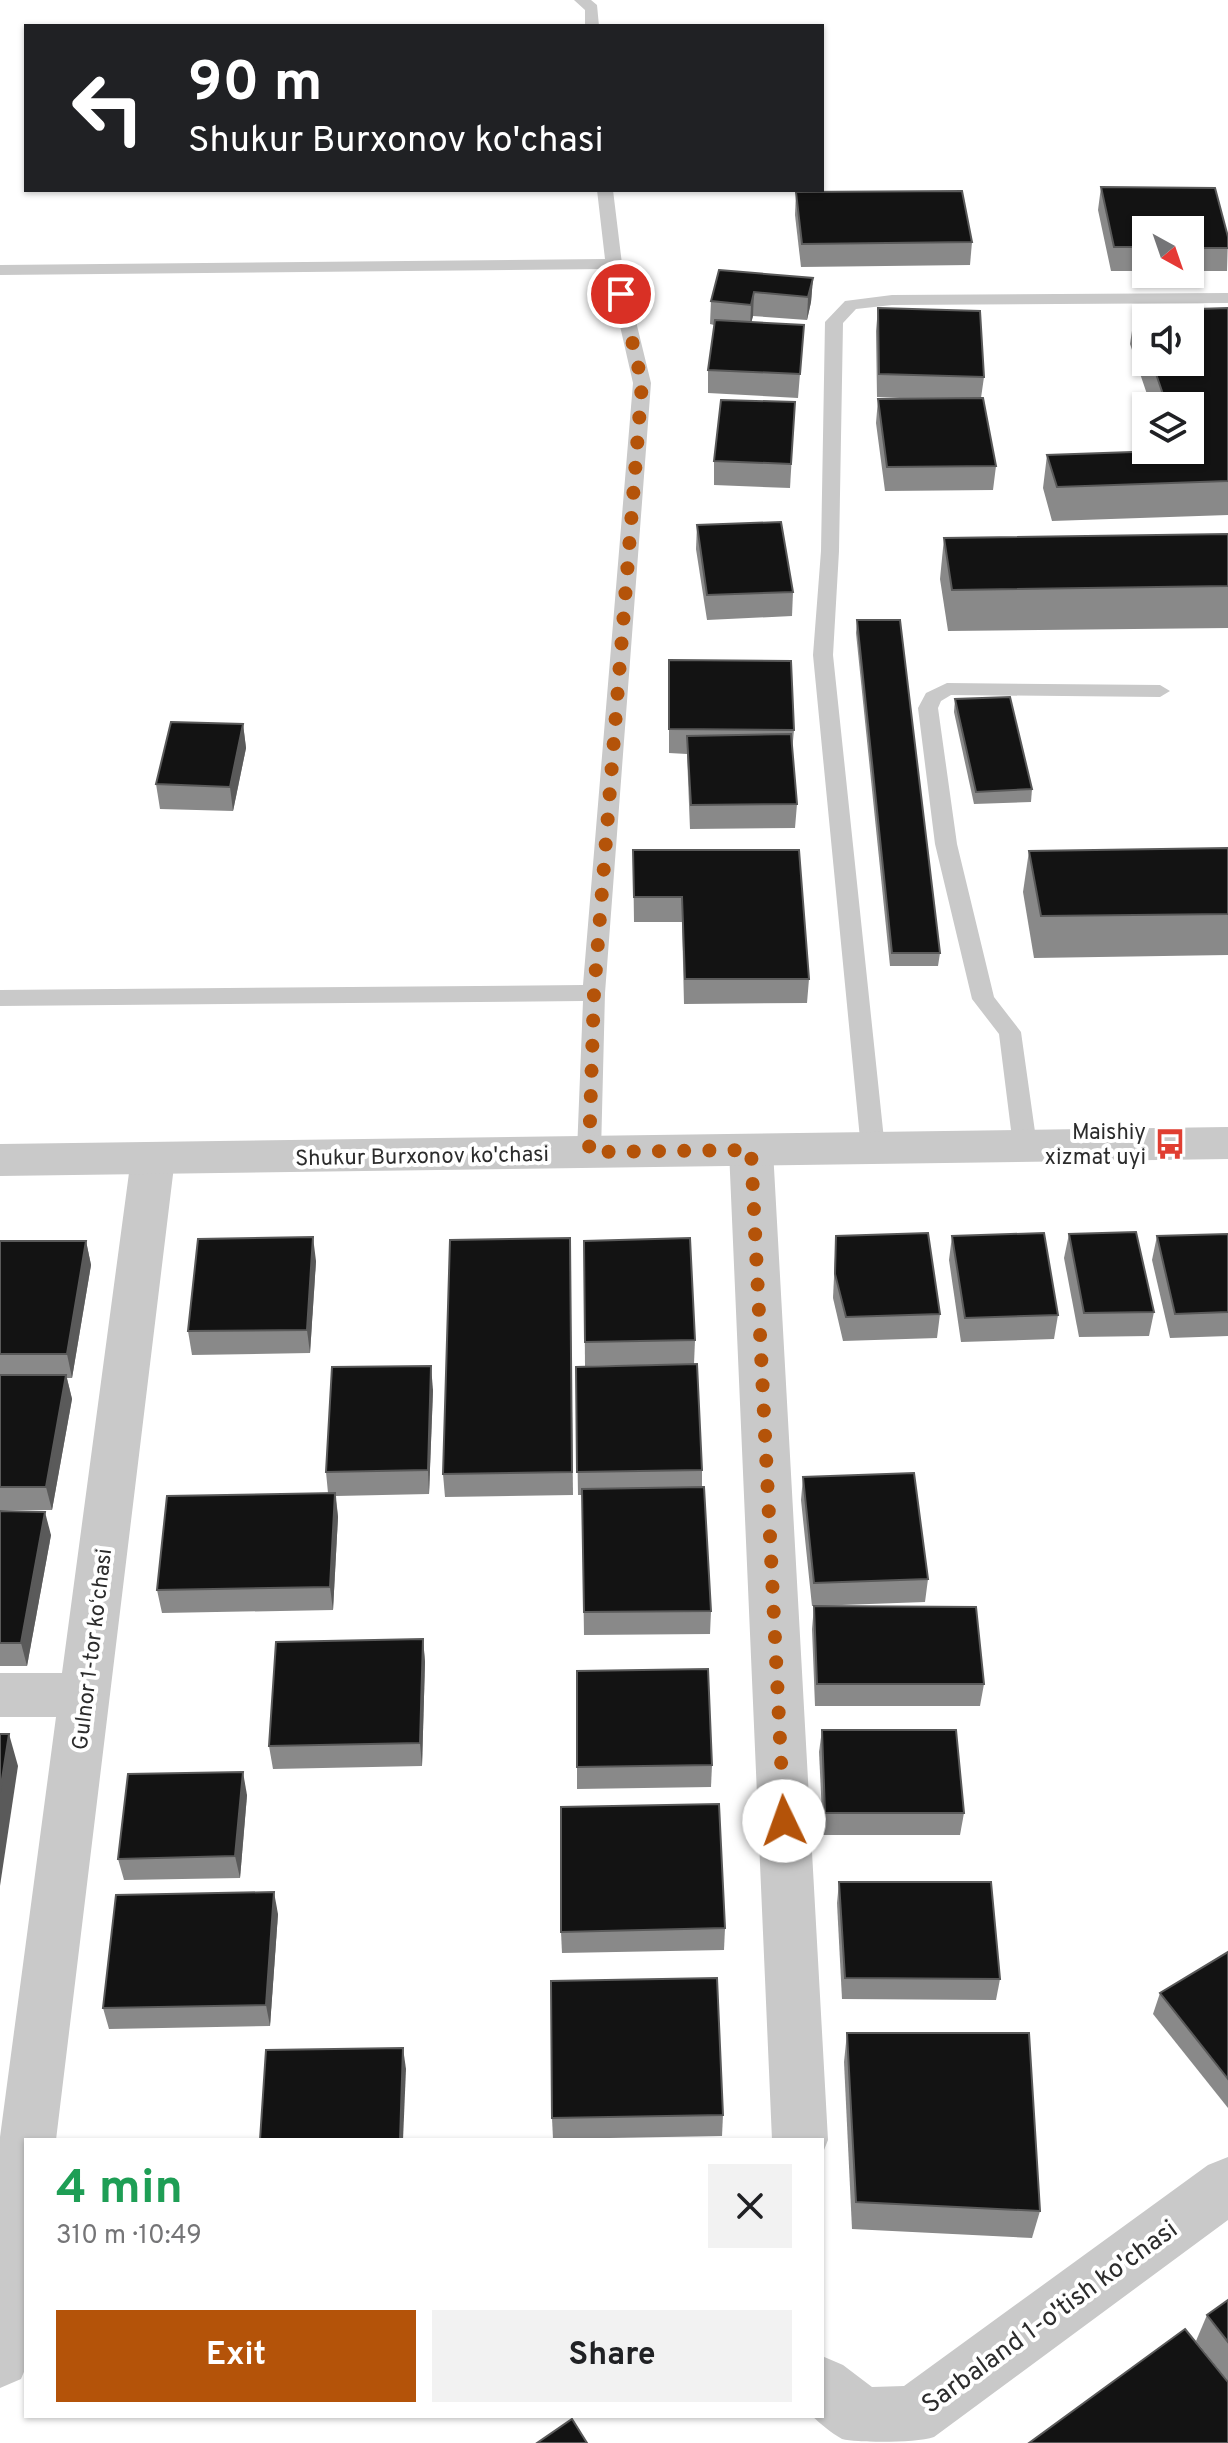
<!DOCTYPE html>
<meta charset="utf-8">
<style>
body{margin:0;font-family:Overpass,sans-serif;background:#f2f2f2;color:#202124;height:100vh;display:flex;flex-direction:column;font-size:30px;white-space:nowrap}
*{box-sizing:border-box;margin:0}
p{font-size:26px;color:#757577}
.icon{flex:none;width:44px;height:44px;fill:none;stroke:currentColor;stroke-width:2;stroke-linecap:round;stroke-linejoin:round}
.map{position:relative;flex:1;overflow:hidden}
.details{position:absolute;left:24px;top:2138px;width:800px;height:280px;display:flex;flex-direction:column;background:#fff;border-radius:0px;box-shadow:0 2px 6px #0004}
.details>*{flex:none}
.hud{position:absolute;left:24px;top:24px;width:800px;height:168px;border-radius:0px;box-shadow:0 2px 6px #0004;background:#202124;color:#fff;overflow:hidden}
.needle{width:52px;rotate:140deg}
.controls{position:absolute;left:1132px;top:216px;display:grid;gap:16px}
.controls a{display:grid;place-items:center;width:72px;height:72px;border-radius:0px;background:#fff;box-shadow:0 2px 6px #0004;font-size:40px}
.pin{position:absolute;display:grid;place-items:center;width:68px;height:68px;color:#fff;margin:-34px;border:4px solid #fff;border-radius:50%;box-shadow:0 2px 8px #0007}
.me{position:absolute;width:88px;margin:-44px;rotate:357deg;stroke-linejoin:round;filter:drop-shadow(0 0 6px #0008)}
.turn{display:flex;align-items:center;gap:28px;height:168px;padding:0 32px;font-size:36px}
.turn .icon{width:104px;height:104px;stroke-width:2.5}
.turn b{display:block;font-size:56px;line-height:68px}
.round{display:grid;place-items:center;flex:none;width:84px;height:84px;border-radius:0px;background:#f2f2f2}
.head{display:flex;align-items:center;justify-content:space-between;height:136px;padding:0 32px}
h1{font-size:48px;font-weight:700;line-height:60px;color:#1e9e55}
.action{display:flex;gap:16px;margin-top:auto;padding:16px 32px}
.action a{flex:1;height:92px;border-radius:0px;background:#b45309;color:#fff;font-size:32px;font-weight:700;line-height:92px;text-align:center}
.action a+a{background:#f2f2f2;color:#202124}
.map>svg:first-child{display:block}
</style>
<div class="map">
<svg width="1228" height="2443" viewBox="0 0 1228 2443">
<rect width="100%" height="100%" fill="#fff"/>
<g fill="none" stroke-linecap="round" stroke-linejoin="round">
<g fill="#c9c9c9" fill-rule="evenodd">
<path d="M574 0H591L597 5 599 26H585V10Z"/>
<path d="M597 190H613L622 264 651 383 605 993 601 1152 597 1158 589 1161 581 1158 577 1152 583 1001 0 1006V990L583 985 633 383 607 269 0 275V265L605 259Z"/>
<path d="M1228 293V303L892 305 856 309 843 323 839 551 833 655 885 1149 881 1155 873 1158 865 1155 861 1149 813 655 821 551 825 322 845 301 892 295Z"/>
<path d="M947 683 1160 685 1170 691 1160 697 951 695 941 701 938 708 957 844 994 997 1021 1032 1037 1146 1033 1152 1025 1154 1017 1152 1013 1146 999 1034 972 999 935 844 918 708 926 693Z"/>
</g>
<g fill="#c9c9c9" fill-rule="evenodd">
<path d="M751 1134 766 1139 773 1150 828 2140 822 2155V2140H772L729 1150 736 1139Z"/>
<path d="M153 1142 168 1147 175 1158 56 2140H26V2367L21 2379 0 2388V2137L56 1717H0V1673H62L131 1158 138 1147Z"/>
<path d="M1228 2157V2220L934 2437C916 2443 859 2443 842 2439 831 2433 821 2424 812 2416H822V2356L843 2365 872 2387 904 2386 1208 2165Z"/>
</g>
<path fill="#c9c9c9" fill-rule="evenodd" d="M1228 1127V1159L0 1176V1144Z"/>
</g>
<g fill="#898989" fill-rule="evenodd">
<path d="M1101 187 1228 237 1227 271H1190V230H1146V271H1111L1098 210Z"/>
<path d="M796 192 972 242 970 265 801 267 795 215Z"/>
<path d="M813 278 811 302 807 320 753 316 751 322 804 325 798 398 708 393V370L714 325 710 324 711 301Z"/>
<path d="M878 308 984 377 981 398 996 466 993 490 885 491 876 423 878 399H922L877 397 876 331Z"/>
<path d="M1228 308V515L1052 521 1043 488 1047 455 1190 450V406H1151L1130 344 1135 311ZM1146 318 1190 362H1146Z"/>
<path d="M795 402 790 488 714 485V461Z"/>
<path d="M697 525 793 592 792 616 707 620 696 549Z"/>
<path d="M1228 534V628L948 631 940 579 944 538Z"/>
<path d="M857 620 940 953 938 966H890L856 633Z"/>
<path d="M669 660 794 730 792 752 797 804 795 828 690 829 687 754 669 753Z"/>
<path d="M955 699 1032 789 1031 802 974 804 954 712Z"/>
<path d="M243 724 246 748 233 811 160 809 156 784Z"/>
<path d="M1228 848V955L1034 958 1023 892 1029 851Z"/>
<path d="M633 850 809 979 807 1003 684 1004 682 922H634Z"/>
<path d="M1069 1234 1154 1312 1149 1336 1079 1337 1064 1258Z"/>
<path d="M1228 1234V1336L1170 1338 1152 1260 1157 1236Z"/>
<path d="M836 1236 940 1314 937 1338 843 1341 833 1298Z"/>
<path d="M952 1236 1058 1315 1054 1339 961 1342 949 1260Z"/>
<path d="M570 1238 573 1495 445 1497 443 1474Z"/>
<path d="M0 1241H86L91 1265 72 1378H67L72 1399 52 1510H0Z"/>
<path d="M584 1241 695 1340 694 1364 585 1366Z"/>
<path d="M316 1261 310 1353 192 1355 188 1331Z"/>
<path d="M576 1367 702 1470V1487L711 1611 710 1634 584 1635 582 1495H578Z"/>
<path d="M433 1390 429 1494 336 1496 338 1517 333 1610 162 1613 157 1590 328 1493 326 1472Z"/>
<path d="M803 1477 928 1579 925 1602 814 1606 984 1684 980 1706H815L812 1629 814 1606H812L801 1500Z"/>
<path d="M0 1511 51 1535 27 1666H0Z"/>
<path d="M423 1639 425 1662 422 1766 273 1769 269 1746Z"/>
<path d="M577 1671 712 1765 711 1787 577 1789Z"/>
<path d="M822 1730 964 1813 960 1835H823L819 1752Z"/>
<path d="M247 1795 240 1878 124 1880 118 1859Z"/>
<path d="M839 1882 1000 1979 996 2000 842 1999 837 1903Z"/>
<path d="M278 1914 270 2026 109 2029 103 2008Z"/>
<path d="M725 1928 724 1950 562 1953 561 1932Z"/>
<path d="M1228 1952V2108L1153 2014 1160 1993Z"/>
<path d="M847 2033 1040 2211 1032 2238 852 2229 844 2062Z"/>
<path d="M723 2115 722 2136 553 2139 552 2118Z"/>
<path d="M1228 2300V2381L1196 2341 1207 2315Z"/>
</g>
<g fill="#5a5a5a">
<path d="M813 278 811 302 807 320 808 297Z"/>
<path d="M754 292 753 316 750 328 751 305Z"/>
<path d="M243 724 246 748 233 811 230 787Z"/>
<path d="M313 1237 316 1261 310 1353 307 1330Z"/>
<path d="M86 1241 91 1265 72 1378 67 1354Z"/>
<path d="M431 1366 433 1390 429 1494 428 1470Z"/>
<path d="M66 1375 72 1399 52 1510 46 1487Z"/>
<path d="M335 1493 338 1517 333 1610 330 1587Z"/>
<path d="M45 1512 51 1535 27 1666 21 1643Z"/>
<path d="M423 1639 425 1662 422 1766 420 1743Z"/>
<path d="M9 1734 18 1766 0 1886V1792Z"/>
<path d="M243 1772 247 1795 240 1878 235 1856Z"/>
<path d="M274 1892 278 1914 270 2026 266 2005Z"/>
<path d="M403 2048 406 2069 403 2140H400Z"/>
</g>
<g fill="#131313" stroke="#5a5a5a" stroke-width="2">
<path d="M1101 187 1215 188 1228 237V248H1190V230H1146V247H1114Z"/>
<path d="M962 191 972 242 802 244 796 192Z"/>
<path d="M719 270 813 278 808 297 754 292 751 305 711 301Z"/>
<path d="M878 308 980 311 984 377 879 374Z"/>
<path d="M1228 308V481L1057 487 1047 455 1190 450V406H1167L1152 362H1190V318H1146V343L1135 311Z"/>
<path d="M715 320 804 325 800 374 708 370Z"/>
<path d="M983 398 996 466 887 467 878 399Z"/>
<path d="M721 400 795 402 791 464 714 461Z"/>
<path d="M781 522 793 592 707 595 697 525Z"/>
<path d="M1228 534V586L952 590 944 538Z"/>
<path d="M857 620H900L940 953H892Z"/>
<path d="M669 660 791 661 794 730 669 729Z"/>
<path d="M1010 697 1032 789 976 792 955 699Z"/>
<path d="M171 722 243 724 230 787 156 784Z"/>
<path d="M791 734 797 804 691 805 687 736Z"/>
<path d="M1228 848V914L1041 916 1029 851Z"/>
<path d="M633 850H799L809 979H685L682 897H634Z"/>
<path d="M1136 1232 1154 1312 1084 1313 1069 1234Z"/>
<path d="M928 1233 940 1314 846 1317 835 1274 836 1236Z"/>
<path d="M1044 1233 1058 1315 965 1318 952 1236Z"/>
<path d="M1228 1234V1312L1175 1314 1157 1236Z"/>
<path d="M313 1237 307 1330 188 1331 198 1239Z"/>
<path d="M570 1238 572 1472 443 1474 450 1240Z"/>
<path d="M690 1238 695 1340 585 1342 584 1241Z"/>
<path d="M0 1241H86L67 1354H0Z"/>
<path d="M697 1364 702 1470 577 1472 576 1367Z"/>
<path d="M431 1366 428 1470 326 1472 332 1367Z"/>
<path d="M0 1375H66L46 1487H0Z"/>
<path d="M914 1473 928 1579 814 1583 803 1477Z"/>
<path d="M704 1487 711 1611 584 1612 582 1489Z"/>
<path d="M335 1493 330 1587 157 1590 167 1496Z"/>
<path d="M0 1511 45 1512 21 1643H0Z"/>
<path d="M814 1606 976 1607 984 1684H817Z"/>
<path d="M423 1639 420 1743 269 1746 276 1642Z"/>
<path d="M708 1669 712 1765 577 1767V1671Z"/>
<path d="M822 1730H956L964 1813H825Z"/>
<path d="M0 1734H9L0 1792Z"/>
<path d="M243 1772 235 1856 118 1859 128 1774Z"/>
<path d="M719 1804 725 1928 561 1932V1807Z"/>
<path d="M839 1882H991L1000 1979 845 1978Z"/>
<path d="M274 1892 266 2005 103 2008 116 1895Z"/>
<path d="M1228 1952V2079L1160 1993Z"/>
<path d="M717 1978 723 2115 552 2118 551 1981Z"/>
<path d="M847 2033H1029L1040 2211 856 2202Z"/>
<path d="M403 2048 400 2140H260L266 2050Z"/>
<path d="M1228 2300V2342L1207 2315Z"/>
<path d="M1185 2329 1228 2382V2443H1029Z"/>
<path d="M572 2419 587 2443H537Z"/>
</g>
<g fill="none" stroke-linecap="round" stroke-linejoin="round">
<path stroke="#b45309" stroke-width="14" stroke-dasharray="0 25.2" d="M621 294 642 383 594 993 589 1152 751 1150 784 1821"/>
</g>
<defs>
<symbol id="bus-bare" viewBox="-9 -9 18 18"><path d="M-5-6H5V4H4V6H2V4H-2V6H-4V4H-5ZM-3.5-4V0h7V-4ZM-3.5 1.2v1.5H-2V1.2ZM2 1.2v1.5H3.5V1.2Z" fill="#e03e31" stroke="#fff" stroke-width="2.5" paint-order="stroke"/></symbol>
</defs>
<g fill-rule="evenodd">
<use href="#bus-bare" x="1148" y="1122" width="44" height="44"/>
</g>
<g text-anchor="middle" stroke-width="8" stroke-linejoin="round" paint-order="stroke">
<g font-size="22" fill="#2c2c2c" stroke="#fff" text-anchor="end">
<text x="1146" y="1139">Maishiy<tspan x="1146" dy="25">xizmat uyi</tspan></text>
</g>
<g font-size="22" fill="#2c2c2c" stroke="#fff">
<text transform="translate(422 1155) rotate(-1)" y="8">Shukur Burxonov ko'chasi</text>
<text transform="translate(91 1649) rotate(-83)" y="8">Gulnor 1-tor koʻchasi</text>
</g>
<g font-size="26" fill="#2c2c2c" stroke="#fff">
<text transform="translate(1049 2316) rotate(-36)" y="9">Sarbaland 1-o'tish ko'chasi</text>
</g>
</g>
</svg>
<div class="controls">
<a><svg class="needle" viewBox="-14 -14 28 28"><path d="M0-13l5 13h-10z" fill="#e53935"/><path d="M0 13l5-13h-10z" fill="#757577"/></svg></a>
<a><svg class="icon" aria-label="sound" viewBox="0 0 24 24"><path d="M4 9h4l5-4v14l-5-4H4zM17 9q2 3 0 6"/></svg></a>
<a><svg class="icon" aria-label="layers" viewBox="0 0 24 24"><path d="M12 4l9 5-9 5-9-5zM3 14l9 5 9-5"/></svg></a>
</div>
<div class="pin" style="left:621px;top:294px;background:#d93025"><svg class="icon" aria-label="arrive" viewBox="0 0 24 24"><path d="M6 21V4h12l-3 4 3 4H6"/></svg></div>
<svg class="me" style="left:784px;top:1821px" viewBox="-20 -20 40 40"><circle r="19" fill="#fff"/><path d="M0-13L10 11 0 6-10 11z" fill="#b45309"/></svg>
<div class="hud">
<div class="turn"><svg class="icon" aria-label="left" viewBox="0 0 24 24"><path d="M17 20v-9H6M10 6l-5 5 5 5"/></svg><div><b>90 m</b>Shukur Burxonov ko'chasi</div></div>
</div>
<section class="details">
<div class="head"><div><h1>4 min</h1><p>310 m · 10:49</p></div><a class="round"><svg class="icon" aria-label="close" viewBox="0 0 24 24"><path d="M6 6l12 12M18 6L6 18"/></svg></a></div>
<div class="action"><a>Exit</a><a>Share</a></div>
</section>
</div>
